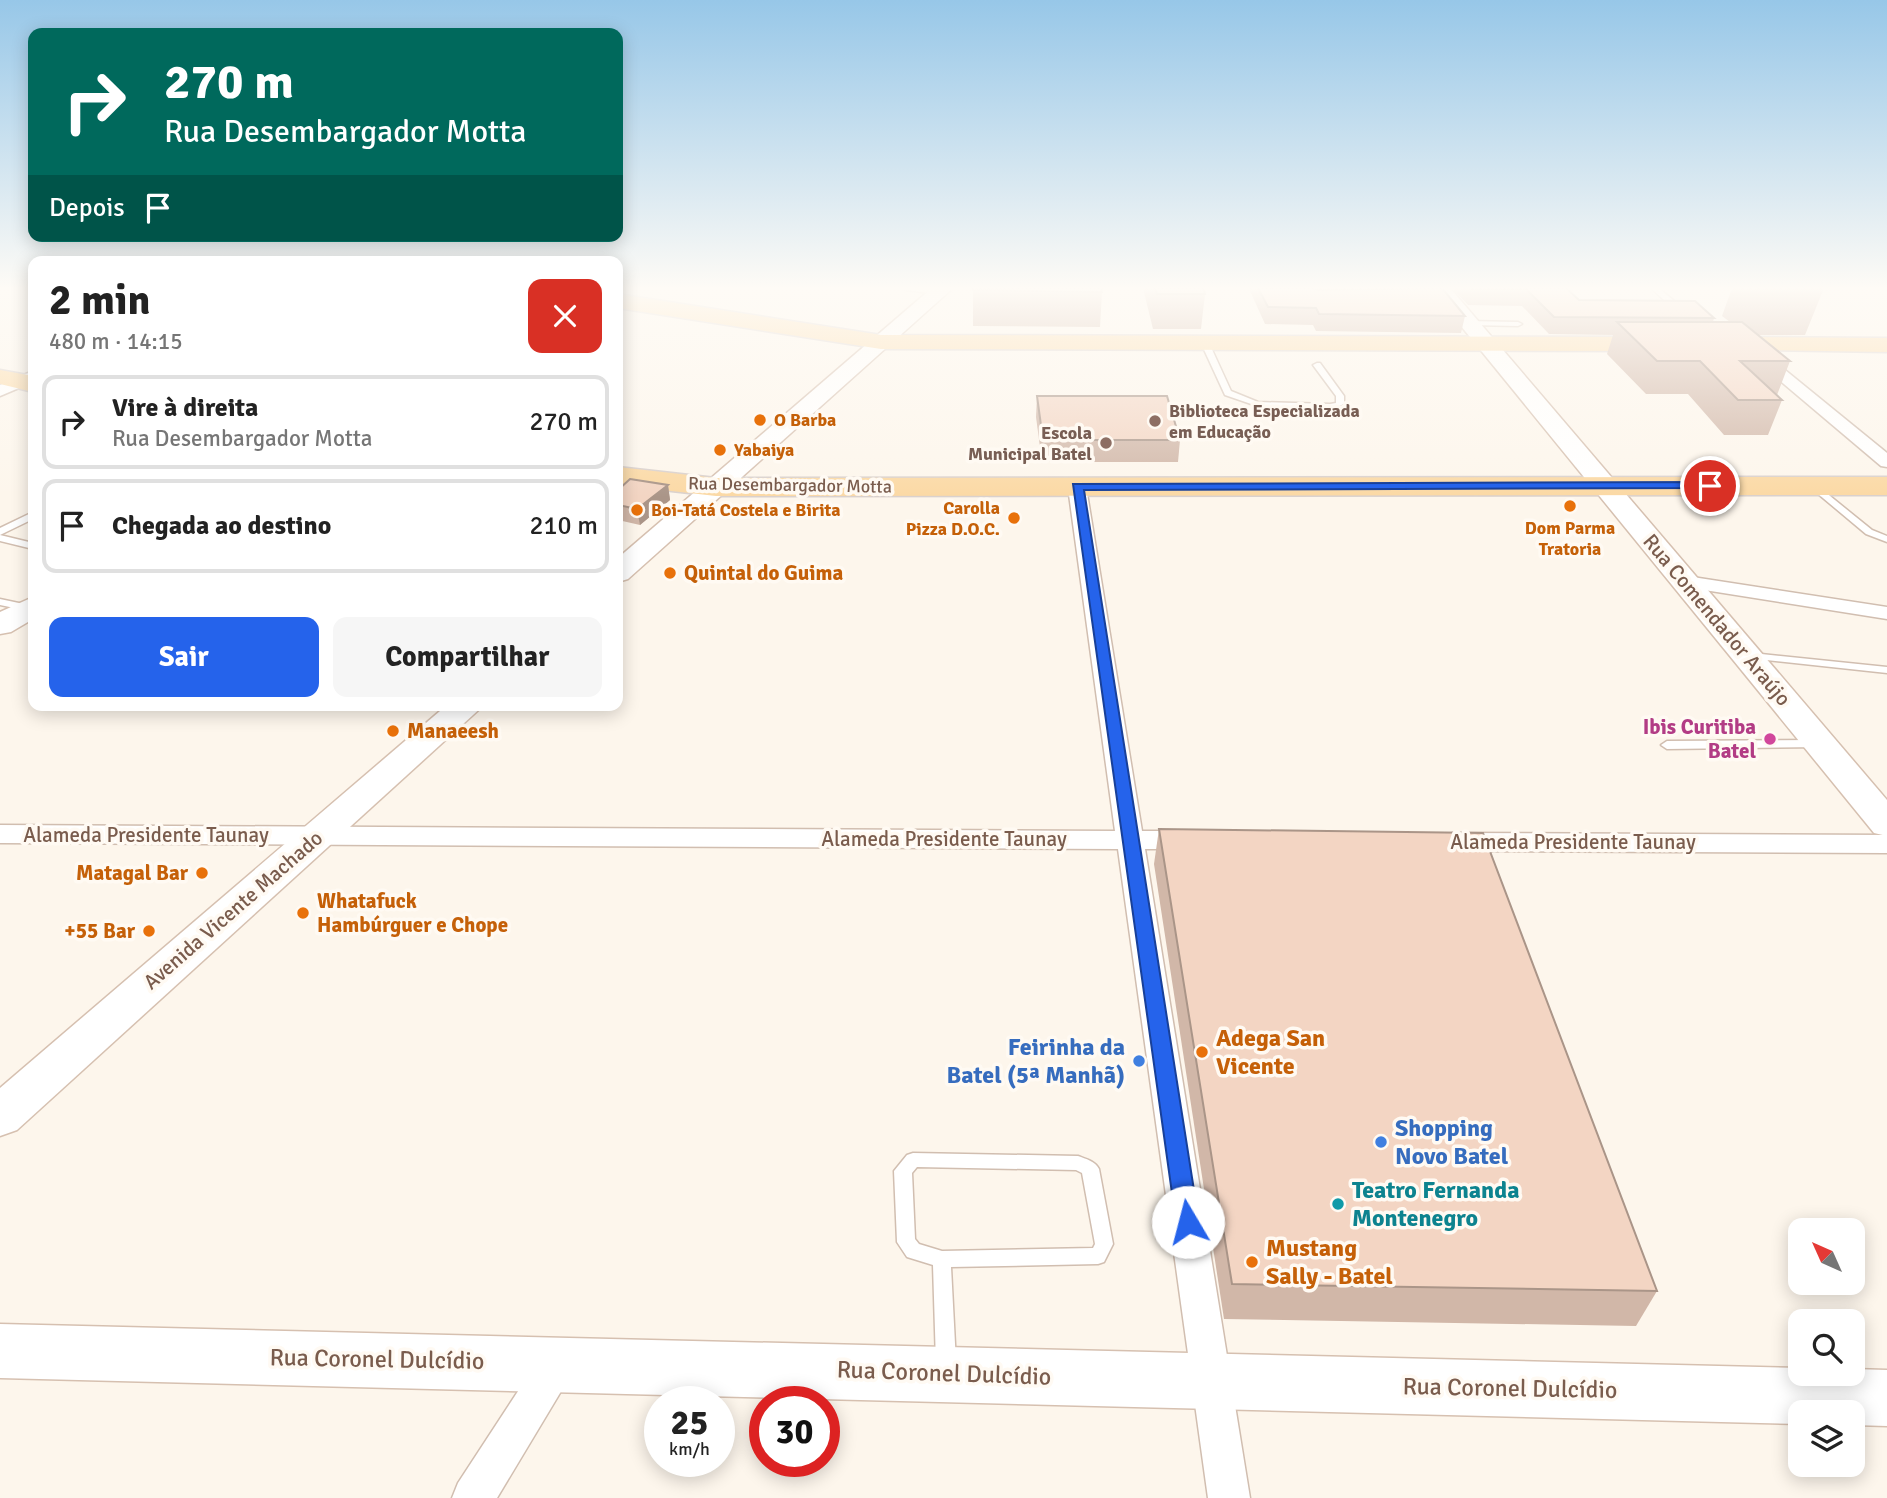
<!DOCTYPE html>
<html lang="pt">
<meta charset="utf-8">
<style>
body{margin:0;font-family:Signika,sans-serif;background:#f6f6f6;color:#222;height:100vh;display:flex;flex-direction:column;font-size:26px;white-space:nowrap}
*{box-sizing:border-box;margin:0}
p{font-size:23px;color:#767676}
.icon{flex:none;width:38px;height:38px;fill:none;stroke:currentColor;stroke-width:2;stroke-linecap:round;stroke-linejoin:round}
.map{position:relative;flex:1;overflow:hidden}
.panel{position:absolute;left:28px;top:256px;width:595px;height:455px;display:flex;flex-direction:column;background:#fff;border-radius:14px;box-shadow:0 4px 18px #0003}
.panel>*{flex:none}
.top-card{position:absolute;left:28px;top:28px;width:595px;height:214px;border-radius:14px;box-shadow:0 4px 18px #0003;background:#00695c;color:#fff;overflow:hidden}
.needle{width:46px;rotate:315deg}
.controls{position:absolute;left:1788px;top:1218px;display:grid;gap:14px}
.controls a{display:grid;place-items:center;width:77px;height:77px;border-radius:14px;background:#fff;box-shadow:0 4px 18px #0003;font-size:35px}
.speed{position:absolute;left:644px;top:1386px;display:flex;gap:14px;font-size:35px;font-weight:700;text-align:center}
.speed>*{display:grid;place-content:center;width:91px;height:91px;border-radius:50%;background:#fff;box-shadow:0 4px 18px #0003;line-height:1}
.speed small{font-size:18px;font-weight:400}
.speed .limit{border:10px solid #d22;background:#fff;color:#111}
.pin{position:absolute;display:grid;place-items:center;width:60px;height:60px;color:#fff;margin:-30px;border:4px solid #fff;border-radius:50%;box-shadow:0 2px 7px #0007}
.me{position:absolute;width:77px;margin:-38px;rotate:352deg;stroke-linejoin:round;filter:drop-shadow(0 0 5px #0008)}
.turn{display:flex;align-items:center;gap:24px;height:147px;padding:0 21px;font-size:32px}
.turn .icon{width:91px;height:91px;stroke-width:2.5}
.turn b{display:block;font-size:49px;line-height:60px}
.then{display:flex;align-items:center;height:66px;padding:0 21px;background:#0003;gap:14px;font-size:26px}
.round{display:grid;place-items:center;flex:none;width:74px;height:74px;border-radius:14px;background:#f6f6f6}
.summary{display:flex;align-items:center;justify-content:space-between;height:119px;padding:0 21px}
h1{font-size:42px;font-weight:800;line-height:52px}
.cta{display:flex;gap:14px;margin-top:auto;padding:14px 21px}
.cta a{flex:1;height:80px;border-radius:14px;background:#2563eb;color:#fff;font-size:28px;font-weight:800;line-height:80px;text-align:center}
.cta a+a{background:#f6f6f6;color:#222}
ul{padding:0;list-style:none}
li{display:flex;align-items:center;gap:21px;height:94px;margin:0 14px 10px;padding:0 7px;border:4px solid #e0e0e0;border-radius:14px}
li div{flex:1}
li b{display:block;font-size:26px}
li em{font-style:normal}
.map>svg:first-child{display:block}
</style>
<div class="map">
<svg width="1887" height="1498" viewBox="0 0 1887 1498">
<rect width="100%" height="100%" fill="#fdf6ec"/>
<g fill="none" stroke-linecap="round" stroke-linejoin="round">
<defs>
<g id="lane">
<path d="M903 288H920L941 292 938 294 906 290Z"/>
<path d="M1651 288H1658L1683 308V312H1677Z"/>
<path d="M1467 321 1518 322 1522 324 1518 326 1470 325H1467Z"/>
<path d="M1202 341 1209 343 1231 391 1258 402 1330 404 1336 403V396L1313 365 1317 363H1320L1344 396V404L1331 409 1257 406 1225 395 1201 343Z"/>
<path d="M1814 483 1872 530 1887 536V542L1866 534 1811 488 1809 486Z"/>
<path d="M33 512V519L0 535V528Z"/>
<path d="M0 535 33 543V549L0 541Z"/>
<path d="M0 599 33 606V610L29 611 0 605Z"/>
<path d="M1752 653 1887 667V673L1748 658 1746 656 1748 654Z"/>
<path d="M1817 740 1823 744 1821 747 1667 749 1661 745 1667 741Z"/>
<path d="M913 1153 1078 1156C1086 1159 1095 1161 1099 1169L1113 1244 1104 1262 1098 1264 951 1267 956 1363 953 1370 946 1372 939 1370 936 1363 933 1265 907 1257 897 1242 894 1171 907 1155ZM917 1167 1076 1170 1082 1173 1095 1244 1093 1248 942 1251 919 1244 915 1239 912 1173Z"/>
</g>
<g id="street">
<path d="M1758 350 1763 352 1887 453V467L1881 466 1753 358 1750 355Z"/>
<path d="M33 371V382L0 396V385Z"/>
<path d="M1077 481 1086 487 1142 831H1189L1198 834 1202 840 1198 846 1189 849H1145L1250 1498H1208L1118 849 0 843V825L1115 831 1068 487Z"/>
<path d="M1686 576 1887 607V619L1679 586 1676 582 1679 578Z"/>
<path d="M1453 833 1887 835V853L1453 851 1444 848 1440 842 1444 836Z"/>
<path d="M559 1344 573 1350 578 1363 497 1498H452L458 1483 545 1350Z"/>
</g>
<g id="secondary">
<path d="M932 288H953L628 579 618 582V558Z"/>
<path d="M1430 288H1450L1887 800V836L1874 833Z"/>
<path d="M33 597V619L11 632 0 634V612Z"/>
<path d="M447 705H484L17 1130 0 1136V1088Z"/>
<path d="M0 1324 1801 1368V1374H1853V1369L1887 1370V1426L1853 1425V1412H1801V1424L0 1378Z"/>
</g>
<g id="primary">
<path d="M618 294 881 335 1661 337 1669 339 1673 344 1669 349 1661 351 881 349 618 308Z"/>
<path d="M1718 337 1887 338V352L1710 349 1706 344 1710 339Z"/>
<path d="M0 370 33 376V392L0 384Z"/>
<path d="M618 467 716 478 1887 477V495L716 496 618 485Z"/>
</g>
</defs>
<use href="#lane" stroke="#d1beb0" stroke-width="3"/>
<use href="#street" stroke="#d1beb0" stroke-width="3"/>
<use href="#secondary" stroke="#d6c0b0" stroke-width="3"/>
<use href="#primary" stroke="#dad1cd" stroke-width="3"/>
<use href="#lane" fill="#fff" fill-rule="evenodd"/>
<use href="#street" fill="#fff" fill-rule="evenodd"/>
<use href="#secondary" fill="#fff" fill-rule="evenodd"/>
<use href="#primary" fill="#fbd9a5" fill-rule="evenodd"/>
</g>
<g fill="#d1b7a8">
<path d="M973 288 1102 292 1100 327 973 326Z"/>
<path d="M1143 288H1203L1205 294 1201 329H1153Z"/>
<path d="M1250 288H1436L1465 316 1461 333 1316 331 1313 325 1265 324 1250 291Z"/>
<path d="M1452 288H1566L1579 300 1714 318 1713 322H1730L1722 316 1732 288H1824L1805 335H1758L1790 361 1777 395H1776L1782 400 1768 435H1724L1688 394H1646L1607 354 1613 335 1549 334 1522 306 1468 305Z"/>
<path d="M1037 396 1180 440 1178 462H1042L1036 417Z"/>
<path d="M668 485 670 500 640 525 618 520V490Z"/>
<path d="M1159 829 1657 1291 1636 1326 1224 1319 1154 864Z"/>
</g>
<path fill="#aa9588" d="M668 485 670 500 640 525 637 509Z"/>
<g fill="#f3d5c3" stroke="#aa9588" stroke-width="2">
<path d="M973 288H1102V292L973 290Z"/>
<path d="M1155 288H1203L1205 294H1157Z"/>
<path d="M1258 288H1313L1318 290 1442 288 1465 316 1319 314 1316 308 1268 307Z"/>
<path d="M1471 288H1566L1579 300 1695 301 1714 318 1554 317 1526 289H1472Z"/>
<path d="M1617 322H1742L1790 361H1740L1782 400H1738L1700 361H1657Z"/>
<path d="M1037 396H1167L1180 440H1043Z"/>
<path d="M630 479 668 485 637 509 618 505V490Z"/>
<path d="M1159 829 1483 833 1657 1291 1232 1284Z"/>
</g>
<linearGradient id="sky" x2="0" y2="1"><stop stop-color="#97c7e8"/><stop offset="0.58" stop-color="#fefbf6"/><stop offset="1" stop-color="#fefbf6" stop-opacity="0"/></linearGradient>
<rect width="1887" height="497" fill="url(#sky)"/>
<path fill="#2563eb" stroke="#184099" stroke-width="2" d="M1710 482 1716 486 1714 488 1084 490 1199 1222 1196 1229 1188 1232 1180 1229 1176 1222 1073 484Z"/>
<g fill="#e8710a" stroke="#fffaf3" stroke-width="2.5">
<circle cx="760" cy="420" r="7"/>
<circle cx="720" cy="450" r="7"/>
<circle cx="1570" cy="506" r="7"/>
<circle cx="637" cy="510" r="7"/>
<circle cx="1014" cy="518" r="7"/>
<circle cx="670" cy="573" r="7"/>
<circle cx="393" cy="731" r="7"/>
<circle cx="202" cy="873" r="7"/>
<circle cx="303" cy="913" r="7"/>
<circle cx="149" cy="931" r="7"/>
<circle cx="1202" cy="1052" r="7"/>
<circle cx="1252" cy="1262" r="7"/>
</g>
<g fill="#8d6e63" stroke="#fffaf3" stroke-width="2.5">
<circle cx="1155" cy="421" r="7"/>
<circle cx="1106" cy="443" r="7"/>
</g>
<circle fill="#d1479c" stroke="#fffaf3" stroke-width="2.5" cx="1770" cy="739" r="7"/>
<g fill="#3f7fe0" stroke="#fffaf3" stroke-width="2.5">
<circle cx="1139" cy="1061" r="7"/>
<circle cx="1381" cy="1142" r="7"/>
</g>
<circle fill="#0f9aa8" stroke="#fffaf3" stroke-width="2.5" cx="1338" cy="1204" r="7"/>
<g text-anchor="middle" stroke-width="7" stroke-linejoin="round" paint-order="stroke">
<g font-size="18" font-weight="bold" fill="#785e54" stroke="#fffaf3" text-anchor="start">
<text x="1169" y="417">Biblioteca Especializada<tspan x="1169" dy="21">em Educação</tspan></text>
<text x="1092" y="439" text-anchor="end">Escola<tspan x="1092" dy="21">Municipal Batel</tspan></text>
</g>
<g font-size="18" font-weight="bold" fill="#c56008" stroke="#fffaf3" text-anchor="start">
<text x="774" y="426">O Barba</text>
<text x="734" y="456">Yabaiya</text>
<text x="1000" y="514" text-anchor="end">Carolla<tspan x="1000" dy="21">Pizza D.O.C.</tspan></text>
<text x="651" y="516">Boi-Tatá Costela e Birita</text>
<text x="1570" y="534" text-anchor="middle">Dom Parma<tspan x="1570" dy="21">Tratoria</tspan></text>
</g>
<g font-size="18" fill="#7a5c4d" stroke="#fffaf3">
<text transform="translate(790 485) rotate(1)" y="6">Rua Desembargador Motta</text>
</g>
<g font-size="21" font-weight="bold" fill="#c56008" stroke="#fffaf3" text-anchor="start">
<text x="684" y="580">Quintal do Guima</text>
<text x="407" y="738">Manaeesh</text>
<text x="188" y="880" text-anchor="end">Matagal Bar</text>
<text x="317" y="908">Whatafuck<tspan x="317" dy="24">Hambúrguer e Chope</tspan></text>
<text x="135" y="938" text-anchor="end">+55 Bar</text>
</g>
<g font-size="21" fill="#7a5c4d" stroke="#fffaf3">
<text transform="translate(1717 620) rotate(50)" y="7">Rua Comendador Araújo</text>
<text x="146" y="842">Alameda Presidente Taunay</text>
<text x="944" y="846">Alameda Presidente Taunay</text>
<text x="1573" y="849">Alameda Presidente Taunay</text>
<text transform="translate(233 910) rotate(-41)" y="7">Avenida Vicente Machado</text>
</g>
<g font-size="21" font-weight="bold" fill="#b23c85" stroke="#fffaf3" text-anchor="end">
<text x="1756" y="734">Ibis Curitiba<tspan x="1756" dy="24">Batel</tspan></text>
</g>
<g font-size="24" font-weight="bold" fill="#c56008" stroke="#fffaf3" text-anchor="start">
<text x="1216" y="1046">Adega San<tspan x="1216" dy="28">Vicente</tspan></text>
<text x="1266" y="1256">Mustang<tspan x="1266" dy="28">Sally - Batel</tspan></text>
</g>
<g font-size="24" font-weight="bold" fill="#366cbe" stroke="#fffaf3" text-anchor="end">
<text x="1125" y="1055">Feirinha da<tspan x="1125" dy="28">Batel (5ª Manhã)</tspan></text>
<text x="1395" y="1136" text-anchor="start">Shopping<tspan x="1395" dy="28">Novo Batel</tspan></text>
</g>
<g font-size="24" font-weight="bold" fill="#0d838f" stroke="#fffaf3" text-anchor="start">
<text x="1352" y="1198">Teatro Fernanda<tspan x="1352" dy="28">Montenegro</tspan></text>
</g>
<g font-size="24" fill="#7a5c4d" stroke="#fffaf3">
<text transform="translate(377 1359) rotate(1)" y="8">Rua Coronel Dulcídio</text>
<text transform="translate(944 1373) rotate(2)" y="8">Rua Coronel Dulcídio</text>
<text transform="translate(1510 1388) rotate(1)" y="8">Rua Coronel Dulcídio</text>
</g>
</g>
</svg>
<div class="controls">
<a><svg class="needle" viewBox="-14 -14 28 28"><path d="M0-13l5 13h-10z" fill="#e53935"/><path d="M0 13l5-13h-10z" fill="#767676"/></svg></a>
<a><svg class="icon" aria-label="search" viewBox="0 0 24 24"><circle cx="10" cy="10" r="6"/><path d="M15 15l6 6"/></svg></a>
<a><svg class="icon" aria-label="layers" viewBox="0 0 24 24"><path d="M12 4l9 5-9 5-9-5zM3 14l9 5 9-5"/></svg></a>
</div>
<div class="speed"><div>25<small>km/h</small></div><div class="limit">30</div></div>
<div class="pin" style="left:1710px;top:486px;background:#d93025"><svg class="icon" aria-label="arrive" viewBox="0 0 24 24"><path d="M6 21V4h12l-3 4 3 4H6"/></svg></div>
<svg class="me" style="left:1188px;top:1222px" viewBox="-20 -20 40 40"><circle r="19" fill="#fff"/><path d="M0-13L10 11 0 6-10 11z" fill="#2563eb"/></svg>
<div class="top-card">
<div class="turn"><svg class="icon" aria-label="right" viewBox="0 0 24 24"><path d="M7 20v-9h11M14 6l5 5-5 5"/></svg><div><b>270 m</b>Rua Desembargador Motta</div></div>
<div class="then">Depois<svg class="icon" aria-label="arrive" viewBox="0 0 24 24"><path d="M6 21V4h12l-3 4 3 4H6"/></svg></div>
</div>
<section class="panel">
<div class="summary"><div><h1>2 min</h1><p>480 m · 14:15</p></div><a class="round" style="background:#d93025;color:#fff"><svg class="icon" aria-label="close" viewBox="0 0 24 24"><path d="M6 6l12 12M18 6L6 18"/></svg></a></div>
<ul>
<li><svg class="icon" aria-label="right" viewBox="0 0 24 24"><path d="M7 20v-9h11M14 6l5 5-5 5"/></svg><div><b>Vire à direita</b><p>Rua Desembargador Motta</p></div><em>270 m</em></li>
<li><svg class="icon" aria-label="arrive" viewBox="0 0 24 24"><path d="M6 21V4h12l-3 4 3 4H6"/></svg><div><b>Chegada ao destino</b></div><em>210 m</em></li>
</ul>
<div class="cta"><a>Sair</a><a>Compartilhar</a></div>
</section>
</div>
